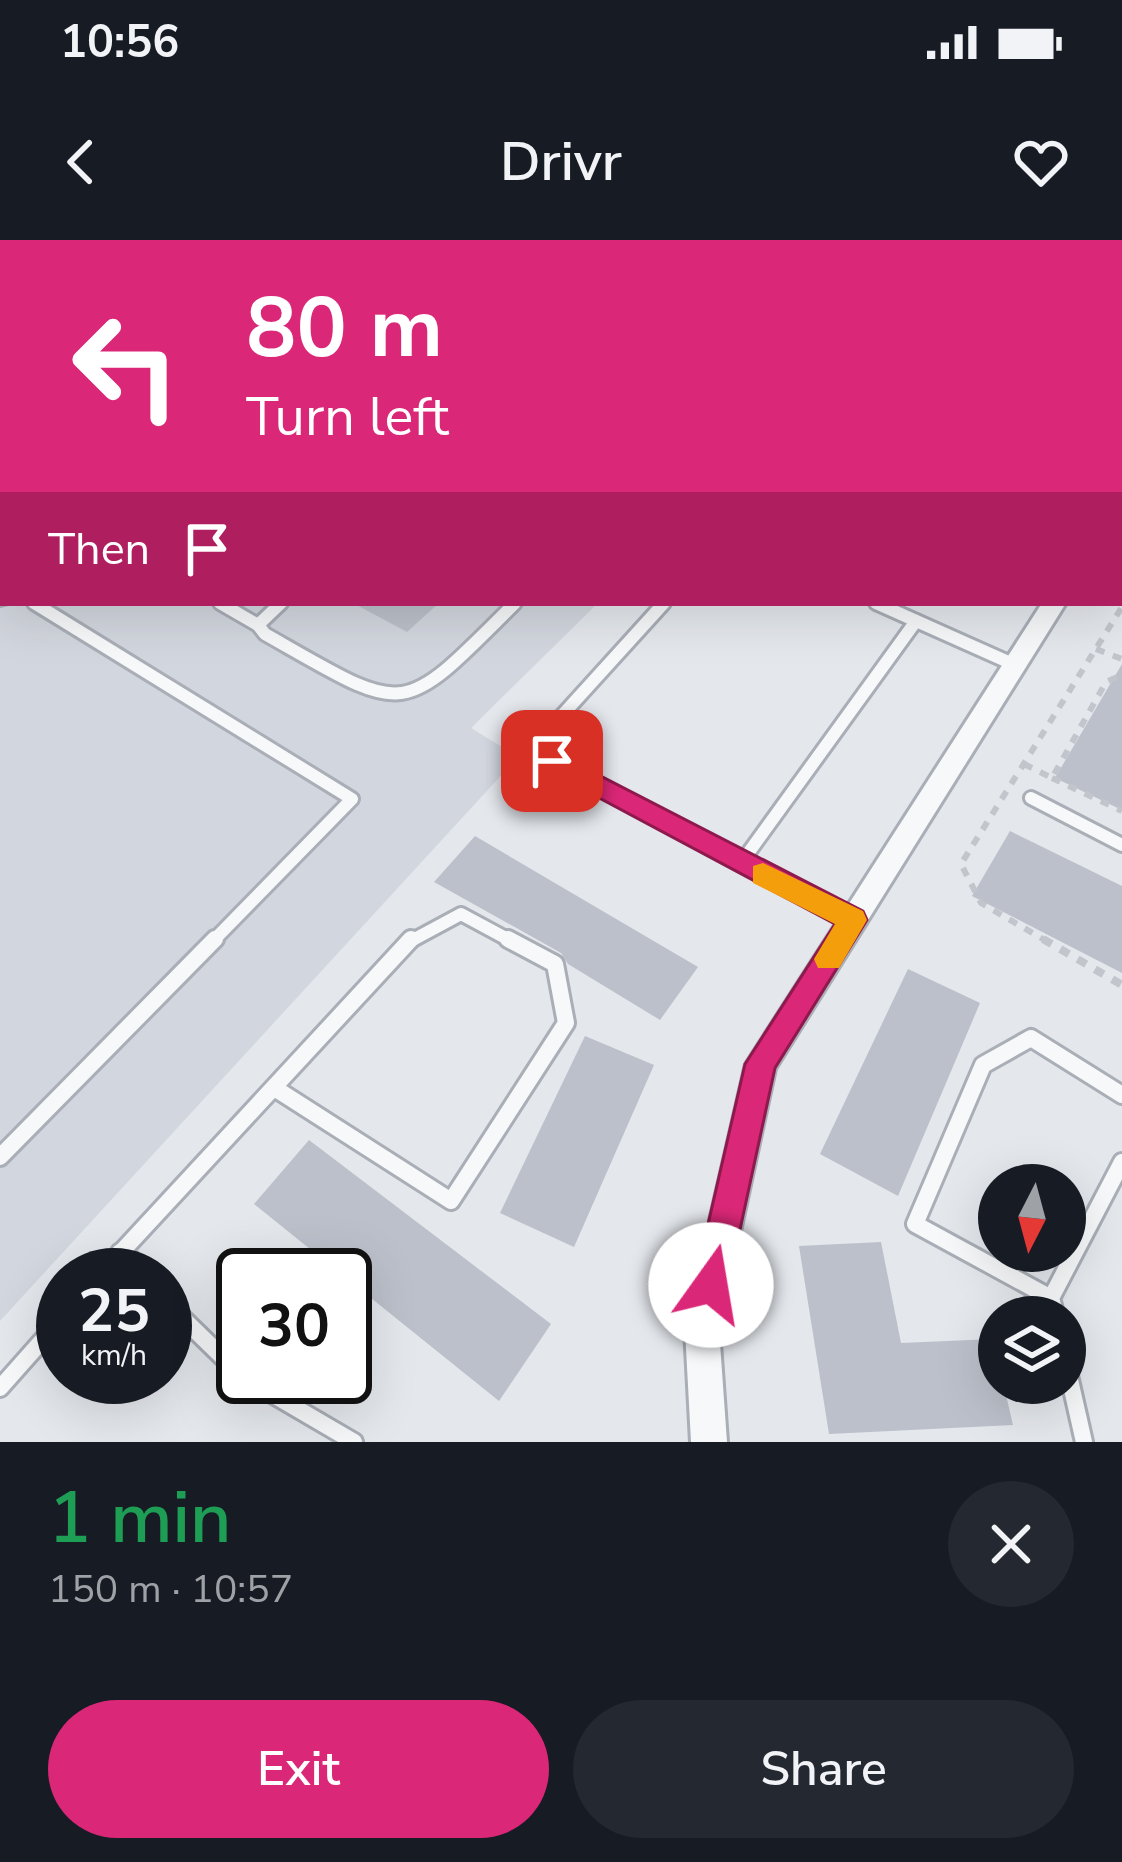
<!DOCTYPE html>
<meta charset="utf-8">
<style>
body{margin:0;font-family:"Nunito Sans",sans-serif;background:#242831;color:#f1f3f6;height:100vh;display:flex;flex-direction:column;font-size:45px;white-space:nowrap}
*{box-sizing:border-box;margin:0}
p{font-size:39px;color:#9ea1a6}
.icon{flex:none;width:66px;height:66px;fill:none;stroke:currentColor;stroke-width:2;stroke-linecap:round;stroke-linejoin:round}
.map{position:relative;height:1202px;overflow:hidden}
.side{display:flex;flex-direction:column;background:#171b24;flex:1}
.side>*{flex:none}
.guide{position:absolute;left:0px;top:0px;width:1122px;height:366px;box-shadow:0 12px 48px #0002;background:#db2777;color:#fff;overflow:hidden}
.needle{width:78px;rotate:186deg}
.tools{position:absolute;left:978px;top:924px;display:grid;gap:24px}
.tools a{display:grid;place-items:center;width:108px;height:108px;border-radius:50%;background:#171b24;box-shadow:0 12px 48px #0002;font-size:60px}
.speed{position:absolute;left:36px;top:1008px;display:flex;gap:24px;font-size:60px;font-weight:700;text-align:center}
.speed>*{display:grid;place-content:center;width:156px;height:156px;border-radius:50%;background:#171b24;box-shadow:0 12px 48px #0002;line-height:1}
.speed small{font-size:30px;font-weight:400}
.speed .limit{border:6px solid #111;border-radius:18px;background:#fff;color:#111}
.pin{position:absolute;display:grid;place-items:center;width:102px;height:102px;color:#fff;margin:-51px;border-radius:24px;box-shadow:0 6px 18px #0006}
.me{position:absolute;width:132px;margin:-66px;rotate:13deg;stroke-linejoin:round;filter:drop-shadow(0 0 9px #0008)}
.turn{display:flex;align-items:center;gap:42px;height:252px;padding:0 48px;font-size:54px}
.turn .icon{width:156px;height:156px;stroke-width:2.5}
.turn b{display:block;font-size:84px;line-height:102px}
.then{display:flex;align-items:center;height:114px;padding:0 48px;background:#0003;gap:24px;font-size:45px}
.round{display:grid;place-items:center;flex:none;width:126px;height:126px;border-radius:63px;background:#242831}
.summary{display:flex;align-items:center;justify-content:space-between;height:204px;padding:0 48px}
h1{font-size:72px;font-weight:600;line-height:90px;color:#1e9e55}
.button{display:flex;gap:24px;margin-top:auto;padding:24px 48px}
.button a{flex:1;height:138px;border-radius:72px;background:#db2777;color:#fff;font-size:48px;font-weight:600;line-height:138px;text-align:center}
.button a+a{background:#242831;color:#f1f3f6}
.status{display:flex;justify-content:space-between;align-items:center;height:84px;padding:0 60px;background:#171b24;direction:ltr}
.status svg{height:33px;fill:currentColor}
header{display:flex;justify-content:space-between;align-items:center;height:156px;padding:0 48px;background:#171b24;font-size:54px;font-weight:600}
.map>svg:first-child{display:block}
</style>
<div class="status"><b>10:56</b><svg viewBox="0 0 49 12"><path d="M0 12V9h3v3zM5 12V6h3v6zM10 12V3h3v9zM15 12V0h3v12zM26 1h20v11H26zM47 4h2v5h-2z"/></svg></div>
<header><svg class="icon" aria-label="back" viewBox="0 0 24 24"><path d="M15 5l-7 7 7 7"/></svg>Drivr<svg class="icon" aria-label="heart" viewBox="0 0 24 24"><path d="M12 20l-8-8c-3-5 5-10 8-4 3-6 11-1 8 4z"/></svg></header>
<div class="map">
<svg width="1122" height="1202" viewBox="0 0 1122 1202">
<rect width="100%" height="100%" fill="#e4e7ec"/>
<path fill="#d2d6de" d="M0 0H959L3 3V363H598L471 488 518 517 0 1081Z"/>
<g fill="#bbc0ca">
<path d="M353 363H439L407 392Z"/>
<path d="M1122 424V570L1055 538Z"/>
<path d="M1010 591 1122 646V733L972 656Z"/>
<path d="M475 596 698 727 660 780 568 724 561 713 434 642Z"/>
<path d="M908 729 980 763 898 956 820 914Z"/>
<path d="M585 796 654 825 574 1007 500 973Z"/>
<path d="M309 900 551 1084 499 1161 254 964Z"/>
<path d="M881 1002 901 1103 993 1099 1013 1185 829 1194 799 1006Z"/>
</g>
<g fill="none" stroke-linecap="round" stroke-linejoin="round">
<defs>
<g id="lane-far2">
<path d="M516 0 524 3"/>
<path d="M652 0 660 3"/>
<path d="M913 0 918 3"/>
</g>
<g id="lane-far1">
<path d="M34 363 352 559 212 702"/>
<path d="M220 363 258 385"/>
<path d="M281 363 258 385 265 394C409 476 398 480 515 363"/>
<path d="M664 363 556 482 552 521 741 623 916 381"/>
<path d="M876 363 1015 425"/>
<path d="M1031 558 1122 605"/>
<path d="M741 623 853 680"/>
<path d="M409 702 461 674 513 702"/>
</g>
<g id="lane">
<path d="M276 849 451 961 566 783 555 724 508 699"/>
<path d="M0 917 215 699"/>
<path d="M120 1012 141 1035"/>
<path d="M100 1035 411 699"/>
<path d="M1051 1058 915 984 983 825 1031 798 1122 855"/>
<path d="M165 1061 243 1137"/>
<path d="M1056 1077 1051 1058 1122 922"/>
<path d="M1065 1118 1084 1202"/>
<path d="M243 1137 354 1202"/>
<path d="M0 1148 63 1077"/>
</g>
<g id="street">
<path d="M482 0H503L480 3Z"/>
<path d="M1122 251V268L1119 269V252Z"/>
<path d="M3 347V363H8L0 365Z"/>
<path d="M1042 363H1066L775 829 719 1089 727 1202H691L685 1089 746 824Z"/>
</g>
<g id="secondary">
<path d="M1018 0H1055L1057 3H1020Z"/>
<path d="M1119 24 1122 25V41L1119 40Z"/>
</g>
</defs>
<use href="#lane-far2" stroke="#a9aeb7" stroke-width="15"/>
<use href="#lane-far1" stroke="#a9aeb7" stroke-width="18"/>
<use href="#lane" stroke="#a9aeb7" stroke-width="22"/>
<use href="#street" stroke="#a9aeb7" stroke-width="6"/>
<use href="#secondary" stroke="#a9aeb7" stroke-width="6"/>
<g stroke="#c2c5cb" stroke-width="4.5" stroke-dasharray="6 6" stroke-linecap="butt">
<path d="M711 0 719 3"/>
<path d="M844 0 852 3"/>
</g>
<g stroke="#c2c5cb" stroke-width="6" stroke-dasharray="9 9" stroke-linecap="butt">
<path d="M1096 409 1122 419"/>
<path d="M1024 524 1052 538 1106 442 1122 435"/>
<path d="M1052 538 1122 571"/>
<path d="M1048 702 981 663 961 624 1122 367"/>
</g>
<path stroke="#c2c5cb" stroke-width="8" stroke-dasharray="10 10" stroke-linecap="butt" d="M1043 699 1122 745"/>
<use href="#lane-far2" stroke="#f7f8fa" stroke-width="10"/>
<use href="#lane-far1" stroke="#f7f8fa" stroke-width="12"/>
<use href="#lane" stroke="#f7f8fa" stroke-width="16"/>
<use href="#street" fill="#f7f8fa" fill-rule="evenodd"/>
<use href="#secondary" fill="#fff" fill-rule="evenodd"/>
</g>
<path fill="#db2777" stroke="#8e194d" stroke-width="3" d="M552 511 863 671 867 680 775 828 728 1045 723 1057 711 1062 699 1057 694 1045 745 824 835 684 543 528 539 521Z"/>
<path fill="#f59e0b" d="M763 623 863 671 867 680 839 728H818L814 719 835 684 753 643V626Z"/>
</svg>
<div class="tools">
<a><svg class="needle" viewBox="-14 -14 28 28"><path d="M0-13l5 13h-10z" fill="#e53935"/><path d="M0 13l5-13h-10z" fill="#9ea1a6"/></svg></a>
<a><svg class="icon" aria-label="layers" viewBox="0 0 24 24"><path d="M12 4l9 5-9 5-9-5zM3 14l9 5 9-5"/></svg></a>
</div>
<div class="speed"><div>25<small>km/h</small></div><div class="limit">30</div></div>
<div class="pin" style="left:552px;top:521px;background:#d93025"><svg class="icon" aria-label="arrive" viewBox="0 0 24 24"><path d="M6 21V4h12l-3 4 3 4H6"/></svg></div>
<svg class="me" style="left:711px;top:1045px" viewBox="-20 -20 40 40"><circle r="19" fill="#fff"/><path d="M0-13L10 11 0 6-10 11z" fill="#db2777"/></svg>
<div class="guide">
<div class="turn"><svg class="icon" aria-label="left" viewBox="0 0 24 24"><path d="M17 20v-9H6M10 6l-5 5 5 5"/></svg><div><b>80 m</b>Turn left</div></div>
<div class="then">Then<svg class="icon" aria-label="arrive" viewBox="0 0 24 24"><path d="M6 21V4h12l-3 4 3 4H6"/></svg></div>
</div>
</div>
<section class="side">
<div class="summary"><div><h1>1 min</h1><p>150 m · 10:57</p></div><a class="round"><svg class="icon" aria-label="close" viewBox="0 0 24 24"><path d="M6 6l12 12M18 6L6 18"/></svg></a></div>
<div class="button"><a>Exit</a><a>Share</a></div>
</section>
